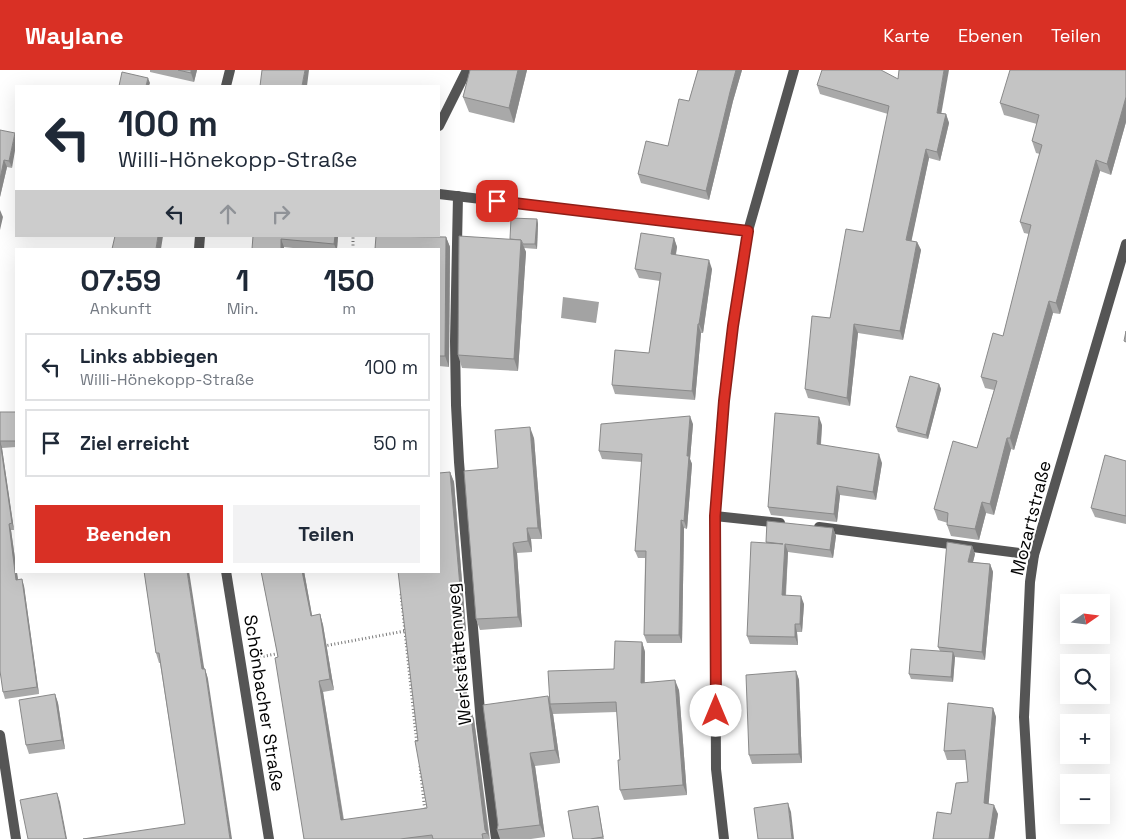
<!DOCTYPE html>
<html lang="de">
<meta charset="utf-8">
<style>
body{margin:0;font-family:"Space Grotesk",sans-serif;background:#f2f2f3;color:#1f2937;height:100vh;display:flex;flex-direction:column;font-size:19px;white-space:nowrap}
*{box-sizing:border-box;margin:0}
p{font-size:16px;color:#747a83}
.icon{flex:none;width:28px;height:28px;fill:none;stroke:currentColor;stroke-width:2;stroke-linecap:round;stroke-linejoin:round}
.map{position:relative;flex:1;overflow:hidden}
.drawer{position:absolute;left:15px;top:178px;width:425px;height:325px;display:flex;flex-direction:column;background:#fff;border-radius:0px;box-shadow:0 5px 20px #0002}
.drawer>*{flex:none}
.top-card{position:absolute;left:15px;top:15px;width:425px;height:152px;border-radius:0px;box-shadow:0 5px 20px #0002;background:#fff;color:#1f2937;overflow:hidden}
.needle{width:32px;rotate:76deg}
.controls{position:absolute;left:1060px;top:524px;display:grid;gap:10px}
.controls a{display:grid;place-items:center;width:50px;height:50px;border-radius:0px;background:#fff;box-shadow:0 5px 20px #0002;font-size:25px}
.pin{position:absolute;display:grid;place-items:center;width:42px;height:42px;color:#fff;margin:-21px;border-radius:10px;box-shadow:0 2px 8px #0006}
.me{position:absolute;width:55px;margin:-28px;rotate:0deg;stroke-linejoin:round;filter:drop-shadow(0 0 4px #0008)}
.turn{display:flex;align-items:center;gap:18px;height:105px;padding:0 20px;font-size:22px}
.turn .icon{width:65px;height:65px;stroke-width:2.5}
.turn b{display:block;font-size:35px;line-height:42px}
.lanes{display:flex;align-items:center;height:48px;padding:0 20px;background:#0003;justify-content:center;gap:25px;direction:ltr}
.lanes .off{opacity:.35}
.eta{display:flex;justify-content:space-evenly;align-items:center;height:85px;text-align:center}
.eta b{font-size:30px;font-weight:600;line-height:35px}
.action{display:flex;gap:10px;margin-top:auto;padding:10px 20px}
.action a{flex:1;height:58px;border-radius:0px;background:#d93025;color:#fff;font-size:20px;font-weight:600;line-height:58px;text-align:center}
.action a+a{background:#f2f2f3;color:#1f2937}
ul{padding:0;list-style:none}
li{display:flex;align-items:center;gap:15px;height:68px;margin:0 10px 8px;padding:0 10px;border:2px solid #e0e1e3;border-radius:0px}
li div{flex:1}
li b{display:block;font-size:19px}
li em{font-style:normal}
header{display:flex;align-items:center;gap:30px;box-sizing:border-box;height:70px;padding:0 25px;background:#d93025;color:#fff}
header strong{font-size:24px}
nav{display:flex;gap:28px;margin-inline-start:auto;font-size:18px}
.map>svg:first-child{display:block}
</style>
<header>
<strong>Waylane</strong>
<nav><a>Karte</a><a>Ebenen</a><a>Teilen</a></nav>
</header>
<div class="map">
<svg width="1126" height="769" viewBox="0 0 1126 769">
<rect width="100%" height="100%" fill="#fff"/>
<path fill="#a3a3a3" d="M563 227 599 232 596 253 561 248Z"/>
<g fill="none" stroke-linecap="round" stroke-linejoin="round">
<g stroke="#777" stroke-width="3" stroke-dasharray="1 2.5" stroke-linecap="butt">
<path d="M353 179V166"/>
<path d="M401 524 417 675"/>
<path d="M324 576 405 561"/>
<path d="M260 587 281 583"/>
<path d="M420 696 425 742"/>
</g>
<g stroke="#555" stroke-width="10">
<path d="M439 56 467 0"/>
<path d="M715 446 780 453"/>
<path d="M819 457 1034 485"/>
</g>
<g stroke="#555" stroke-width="10">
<path d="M226 16 230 0"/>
<path d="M439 124 748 161"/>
<path d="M458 126 455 271 456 335 459 392 481 653 496 769"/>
<path d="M199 179 200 166"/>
<path d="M226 501 269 769"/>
<path d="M0 665 16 769"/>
<path d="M724 769 716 699 715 446 722 350 733 256 748 161 794 0"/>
<path d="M1031 769 1024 647 1030 512 1034 485 1126 174"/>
</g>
</g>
<g fill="#a9a9a9">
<path d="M150 0H197L194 12 150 2Z"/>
<path d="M470 0H527L514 53 469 42 463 27Z"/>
<path d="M698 0H742L733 31 709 130 641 113 638 104 668 76 689 31Z"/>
<path d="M1126 0V52L1111 105 1100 101 1060 244 1053 243 1014 380 1011 379 994 445 986 443 979 470 951 466 947 455 948 453 938 450 934 439 977 378 994 320 985 318 981 307 1003 266 1029 164 1024 163 1020 152 1040 84 1036 83 1032 71 1037 54 1004 45 1000 33Z"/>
<path d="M817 15 946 44 949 53 940 91 929 88 911 171 917 172 921 180 903 270 858 263 850 336 808 328 805 319 830 248 863 162 888 44 820 24Z"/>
<path d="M0 60 12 98 7 97 0 127Z"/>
<path d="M537 149 538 154 537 179 524 178 526 182 518 301 462 298 458 285Z"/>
<path d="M253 166H338L337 179H302L284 177Z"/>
<path d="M446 167 450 177 449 297 439 296V315V179Z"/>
<path d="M674 168 677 177 676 185 712 199 703 263H701L695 330 615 324 612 315 649 283 660 211 639 208 635 199Z"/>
<path d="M939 314 941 319 928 369 898 362 896 357Z"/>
<path d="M0 342H16V377L2 378 14 460H11L18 510 24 516 39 624 5 629 3 622Z"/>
<path d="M693 354 690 389 692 394 687 459 684 458 682 573H647L644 565 645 488H638L635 481 642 392 602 389 599 381Z"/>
<path d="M822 355 821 375 882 393 876 430 840 425 837 452 771 445 768 437Z"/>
<path d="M534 368 542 469H531L532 482 517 483 522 557 480 560 476 549 498 398Z"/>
<path d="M1126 391V454L1095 447 1091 438Z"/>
<path d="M450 402 454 412 466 561H459L469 639H470L474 649 490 769H304L278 587 261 501H304L312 546 320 544 323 555 334 620 323 622 344 750 427 738 418 671Z"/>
<path d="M833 458 836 466 833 488 788 482 786 526 804 534 802 562H797L798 575 750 574 747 566 766 473V472Z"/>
<path d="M972 476 975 484 973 492 990 494 993 502 985 590 955 587 953 612 911 609 909 604 940 581 938 577Z"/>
<path d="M144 501 205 599 208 609 185 754 160 593H159L156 583Z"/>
<path d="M642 572 645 582V613L679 620 687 725 624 730 620 720V690L617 642 553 644 560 693 535 696 545 767 531 769H500L497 760 548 626 550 631 614 599Z"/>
<path d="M796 601 799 610 802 693 752 694 749 685Z"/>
<path d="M55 624 58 633 65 679 29 684 26 675Z"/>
<path d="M993 638 996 647 988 734 998 744 994 769H933L951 744 968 712 966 690H947L944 681Z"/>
<path d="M599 741 604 769H573Z"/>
</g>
<g fill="#898989">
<path d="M191 0H197L194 12 191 3Z"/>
<path d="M305 0H309L307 16H302Z"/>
<path d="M518 0H527L514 53 509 38Z"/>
<path d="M736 0H742L733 31 709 130 706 121 730 22Z"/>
<path d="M944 0H949L940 51 937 43Z"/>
<path d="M148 8 150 13 149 16H146Z"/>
<path d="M1126 27V52L1111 105 1107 94Z"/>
<path d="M946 44 949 53 940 91 937 82Z"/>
<path d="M15 63 16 66V75L12 98 9 91Z"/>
<path d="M926 79 929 88 910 178 906 170Z"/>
<path d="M4 90 7 97 0 127V109Z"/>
<path d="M1096 90 1100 101 1060 244 1056 233Z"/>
<path d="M0 140 3 147 0 160Z"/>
<path d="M537 149 538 154 537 179 535 174Z"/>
<path d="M158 166H163L161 179H156Z"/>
<path d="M335 166H338L337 179H336L334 174Z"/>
<path d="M446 167 450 177 449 297 445 286Z"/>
<path d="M674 168 677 177 674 193 671 184Z"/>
<path d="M281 169 284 177V179H281Z"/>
<path d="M521 170 526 182 518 301 514 289Z"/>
<path d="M917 172 921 180 903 270 900 261Z"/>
<path d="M709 190 712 199 703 263 699 254Z"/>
<path d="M1049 231 1053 243 1014 380 1010 368Z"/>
<path d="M698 254 701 263 695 330 692 321Z"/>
<path d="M854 254 858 263 850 336 847 328Z"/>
<path d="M939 314 941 319 928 369 926 365Z"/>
<path d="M690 346 693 354 690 389 692 394 687 459 684 451 687 386Z"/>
<path d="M819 347 822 355 820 383 817 374Z"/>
<path d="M530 357 534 368 542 469 538 458Z"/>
<path d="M1007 368 1011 379 994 445 990 434Z"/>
<path d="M0 371 2 378 14 460 12 453Z"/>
<path d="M879 384 882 393 876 430 873 422Z"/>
<path d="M450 402 454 412 466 561 463 551Z"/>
<path d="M837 416 840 425 837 452 834 444Z"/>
<path d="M982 432 986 443 979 470 975 459Z"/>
<path d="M681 450 684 458 682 573 679 565Z"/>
<path d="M9 454 11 460 19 517 16 510Z"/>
<path d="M527 458 531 469 532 482 528 471Z"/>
<path d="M833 458 836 466 833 488 830 480Z"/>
<path d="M513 473 517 483 522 557 518 547Z"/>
<path d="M785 474 788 482 785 533 782 525Z"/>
<path d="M972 476 975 484 971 500 968 492Z"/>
<path d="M990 494 993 502 985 590 982 582Z"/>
<path d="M187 501H189L206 610 202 599Z"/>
<path d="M302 501H304L314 556 311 546Z"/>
<path d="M22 509 24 516 39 624 37 617Z"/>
<path d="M801 526 804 534 802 562 800 554Z"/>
<path d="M320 544 323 555 334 620 330 609Z"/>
<path d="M455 551 459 561 470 650 466 639Z"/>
<path d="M795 554 797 562 798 575 795 567Z"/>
<path d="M642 572 645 582 644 623 641 613Z"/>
<path d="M953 582 955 587 953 612 951 607Z"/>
<path d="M205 599 208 609 232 769H230Z"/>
<path d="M796 601 799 610 802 693 799 684Z"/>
<path d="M675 610 679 620 687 725 683 715Z"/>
<path d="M319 611 323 622 345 760 341 750Z"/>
<path d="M55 624 58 633 65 679 62 670Z"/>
<path d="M548 626 553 644 560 693 555 680Z"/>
<path d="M993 638 996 647 988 742 984 733Z"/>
<path d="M470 639 474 649 489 767 485 760Z"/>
<path d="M530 683 535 696 545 767 540 755Z"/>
<path d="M57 723 60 732 67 769H66Z"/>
<path d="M788 733 791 742 794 769H792Z"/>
<path d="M994 735 998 744 994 769H989Z"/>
</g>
<g fill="#c4c4c4" stroke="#898989">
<path d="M178 0H191V3Z"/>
<path d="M262 0H305L302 16H260Z"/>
<path d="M470 0H518L509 38 463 27Z"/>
<path d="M698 0H736L730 22 706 121 638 104 646 71 668 76 679 29 689 31Z"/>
<path d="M822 0H881L898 9 899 0H944L937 43 946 44 937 82 926 79 906 170 917 172 900 261 854 254 847 328 805 319 812 246 830 248 846 159 863 162 889 36 817 15Z"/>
<path d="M1010 0H1126V27L1107 94 1096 90 1056 233 1049 231 1010 368H1007L990 434 982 432 975 459 947 455 948 443 934 439 953 371 977 378 997 311 981 307 993 263 1003 266 1031 155 1020 152 1042 75 1032 71 1039 45 1000 33Z"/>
<path d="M122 2 148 8 146 16H119Z"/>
<path d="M0 60 15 63 9 91 4 90 0 109Z"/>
<path d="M511 148 537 149 535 174H523L521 170 510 169Z"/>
<path d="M641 163 674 168 671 184 709 190 699 254H698L692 321 612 315 615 280 649 283 661 203 635 199Z"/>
<path d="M115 166H158L156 179H112Z"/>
<path d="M253 166H335L334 174 281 169V179H252Z"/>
<path d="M376 166 446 167 445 286H439V179H375Z"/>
<path d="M459 166 521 170 514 289 458 285Z"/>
<path d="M1126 261V272L1124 271Z"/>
<path d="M910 306 939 314 926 365 896 357Z"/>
<path d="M0 342H16V371H0L12 453 9 454 16 510 22 509 37 617 3 622 0 601Z"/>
<path d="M775 343 819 347 817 374 879 384 873 422 837 416 834 444 768 437Z"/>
<path d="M690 346 687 386H689L684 451 681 450 679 565H644L646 481H635L642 384 599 381 601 354Z"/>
<path d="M530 357 538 458H527L528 471 513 473 518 547 476 549 464 401 498 398 495 360Z"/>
<path d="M1105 385 1126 391V446L1091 438Z"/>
<path d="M450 402 463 551H455L466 639H470L485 760 487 763 482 764 483 769H433L432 765 400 769H304L275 588 278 587 261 501H302L311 546 320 544 330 609 319 611 341 750 427 738 415 671H418L398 501H439V403Z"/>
<path d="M767 451 833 458 830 480 785 474 782 525 801 526 800 554H795V567L747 566 751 472 783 474 766 472Z"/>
<path d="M947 472 972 476 968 492 990 494 982 582 938 577Z"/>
<path d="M144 501H187L202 599H205L230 769H83L185 754 159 583H156Z"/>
<path d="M615 571 642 572 641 613 675 610 683 715 620 720 618 690H620L616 632 550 634 548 601 614 599Z"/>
<path d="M911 579 953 582 951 607 909 604Z"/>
<path d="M796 601 799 684 749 685 746 605Z"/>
<path d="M55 624 62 670 26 675 19 630Z"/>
<path d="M548 626 555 680 530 683 540 755 497 760 498 755 483 635Z"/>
<path d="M948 633 993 638 984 733 994 735 989 769H933L937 742 951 744 956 713 968 712 965 680 944 681Z"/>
<path d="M57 723 66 769H28L20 730Z"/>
<path d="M788 733 792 769H758L754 738Z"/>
<path d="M598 736 603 767 590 769H573L568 741Z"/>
</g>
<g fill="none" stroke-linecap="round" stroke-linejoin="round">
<defs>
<path id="route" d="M497 131 748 161 733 256 724 331 715 446 716 641"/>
</defs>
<use href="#route" stroke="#8d1f18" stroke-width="12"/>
<use href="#route" stroke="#d93025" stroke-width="9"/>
</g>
<g text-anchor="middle" stroke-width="4" stroke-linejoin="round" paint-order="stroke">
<g font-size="18" fill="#000" stroke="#fff">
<text transform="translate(1031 448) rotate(-76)" y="6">Mozartstraße</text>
<text transform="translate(459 584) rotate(-95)" y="6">Werkstättenweg</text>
<text transform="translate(264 633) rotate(81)" y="6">Schönbacher Straße</text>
</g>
</g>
</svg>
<div class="controls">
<a><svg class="needle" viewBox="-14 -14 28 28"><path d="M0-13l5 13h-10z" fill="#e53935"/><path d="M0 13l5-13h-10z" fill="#747a83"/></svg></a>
<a><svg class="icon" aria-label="search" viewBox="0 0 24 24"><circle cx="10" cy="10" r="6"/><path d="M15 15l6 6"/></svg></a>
<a>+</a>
<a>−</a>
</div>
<div class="pin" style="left:497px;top:131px;background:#d93025"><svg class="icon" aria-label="arrive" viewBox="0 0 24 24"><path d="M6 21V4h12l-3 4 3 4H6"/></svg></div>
<svg class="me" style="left:716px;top:641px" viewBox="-20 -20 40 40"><circle r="19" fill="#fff"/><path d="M0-13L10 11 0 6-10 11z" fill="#d93025"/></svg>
<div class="top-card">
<div class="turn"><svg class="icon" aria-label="left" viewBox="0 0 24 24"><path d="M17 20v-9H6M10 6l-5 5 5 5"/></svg><div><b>100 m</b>Willi-Hönekopp-Straße</div></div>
<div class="lanes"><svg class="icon" aria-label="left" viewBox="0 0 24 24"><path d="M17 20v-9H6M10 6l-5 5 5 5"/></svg><svg class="icon off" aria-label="ahead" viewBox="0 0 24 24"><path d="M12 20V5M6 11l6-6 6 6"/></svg><svg class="icon off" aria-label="right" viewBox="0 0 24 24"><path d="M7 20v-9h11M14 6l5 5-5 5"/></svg></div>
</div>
<section class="drawer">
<div class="eta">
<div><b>07:59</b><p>Ankunft</p></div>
<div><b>1</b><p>Min.</p></div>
<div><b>150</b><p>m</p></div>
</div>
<ul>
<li><svg class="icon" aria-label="left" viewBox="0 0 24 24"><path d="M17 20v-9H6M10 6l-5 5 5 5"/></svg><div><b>Links abbiegen</b><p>Willi-Hönekopp-Straße</p></div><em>100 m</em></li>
<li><svg class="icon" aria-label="arrive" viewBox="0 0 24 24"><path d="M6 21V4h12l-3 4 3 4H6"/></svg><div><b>Ziel erreicht</b></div><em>50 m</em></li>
</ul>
<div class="action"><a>Beenden</a><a>Teilen</a></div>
</section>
</div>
